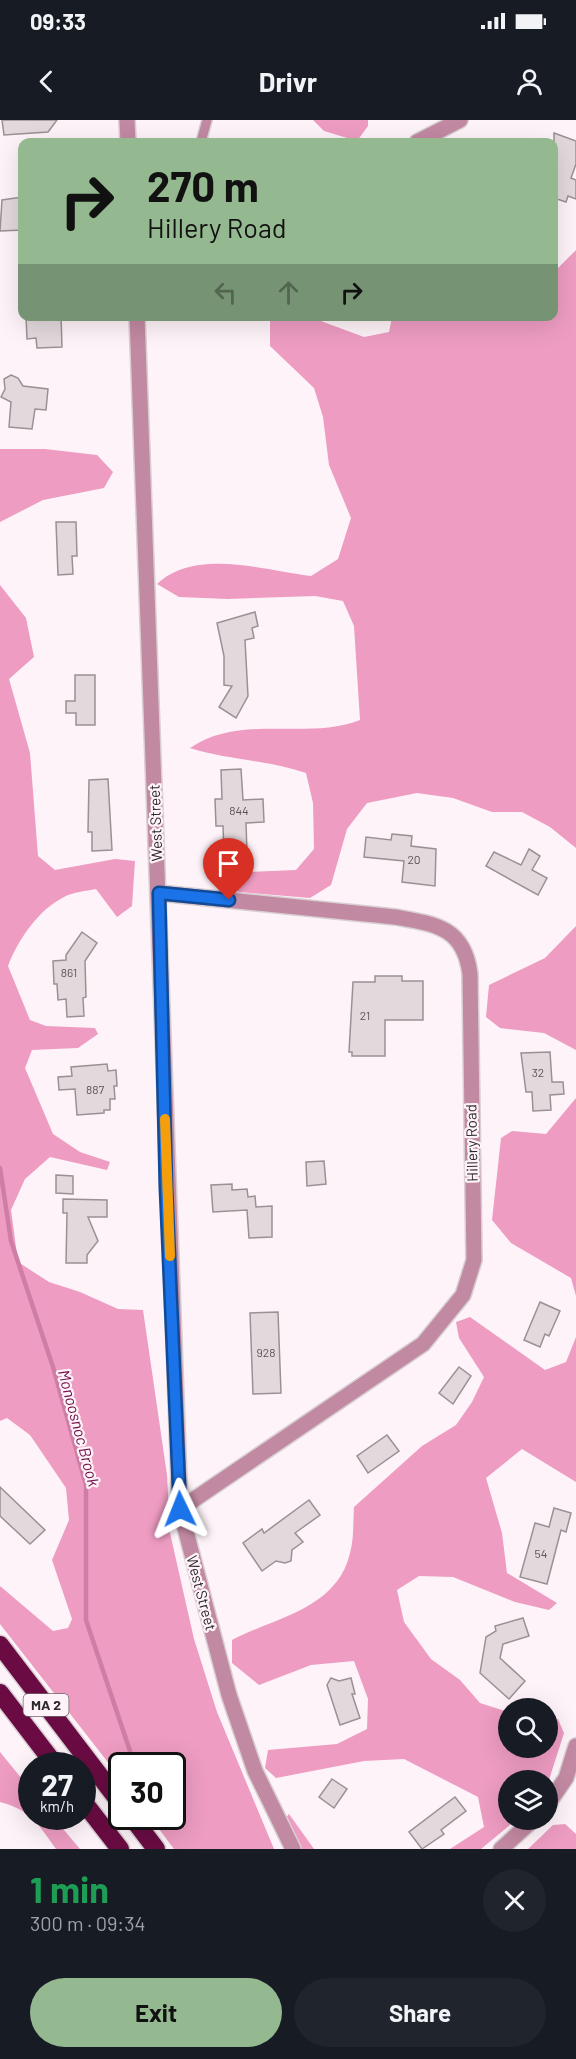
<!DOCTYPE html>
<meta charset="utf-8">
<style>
body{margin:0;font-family:Barlow,sans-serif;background:#20242c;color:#f1f3f6;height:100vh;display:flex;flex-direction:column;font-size:22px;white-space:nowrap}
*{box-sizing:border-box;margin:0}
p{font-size:20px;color:#9ea1a6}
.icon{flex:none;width:33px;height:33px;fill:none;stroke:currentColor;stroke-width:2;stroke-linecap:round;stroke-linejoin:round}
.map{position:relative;height:1729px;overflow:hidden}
.details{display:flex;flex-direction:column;background:#171b24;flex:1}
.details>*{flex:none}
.guide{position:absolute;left:18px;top:18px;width:540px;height:183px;border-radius:12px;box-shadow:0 6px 24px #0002;background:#94b890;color:#111;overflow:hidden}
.buttons{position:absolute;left:498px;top:1578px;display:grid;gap:12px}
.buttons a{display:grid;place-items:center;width:60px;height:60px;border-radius:50%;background:#171b24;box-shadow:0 6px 24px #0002;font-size:30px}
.speed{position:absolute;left:18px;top:1632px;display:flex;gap:12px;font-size:30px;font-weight:700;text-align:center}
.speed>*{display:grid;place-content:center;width:78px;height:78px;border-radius:50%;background:#171b24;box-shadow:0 6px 24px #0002;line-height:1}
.speed small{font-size:15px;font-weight:400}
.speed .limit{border:3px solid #111;border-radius:9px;background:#fff;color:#111}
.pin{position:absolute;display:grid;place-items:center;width:51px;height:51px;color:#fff;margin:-62px -26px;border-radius:50% 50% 50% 0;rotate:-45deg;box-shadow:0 0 6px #0007}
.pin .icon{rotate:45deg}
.me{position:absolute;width:66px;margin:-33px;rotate:358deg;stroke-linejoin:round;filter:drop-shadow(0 0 4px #0008)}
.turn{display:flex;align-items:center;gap:21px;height:126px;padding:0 30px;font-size:27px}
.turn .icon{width:78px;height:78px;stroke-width:2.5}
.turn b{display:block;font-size:42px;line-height:51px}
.lanes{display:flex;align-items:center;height:57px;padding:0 30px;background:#0003;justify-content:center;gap:30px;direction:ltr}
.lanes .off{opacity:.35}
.round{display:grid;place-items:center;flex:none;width:63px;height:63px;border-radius:32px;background:#20242c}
.head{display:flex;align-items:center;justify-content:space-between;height:102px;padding:0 30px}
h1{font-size:36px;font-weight:700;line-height:45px;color:#1e9e55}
.button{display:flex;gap:12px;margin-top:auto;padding:12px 30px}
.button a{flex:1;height:69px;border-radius:36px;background:#94b890;color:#111;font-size:24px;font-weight:700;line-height:69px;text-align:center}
.button a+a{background:#20242c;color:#f1f3f6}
.status{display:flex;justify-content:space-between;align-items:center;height:42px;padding:0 30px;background:#171b24;direction:ltr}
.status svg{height:16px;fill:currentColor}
header{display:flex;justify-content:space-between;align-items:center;height:78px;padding:0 30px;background:#171b24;font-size:27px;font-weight:700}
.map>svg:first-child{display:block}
</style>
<div class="status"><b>09:33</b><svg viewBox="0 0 49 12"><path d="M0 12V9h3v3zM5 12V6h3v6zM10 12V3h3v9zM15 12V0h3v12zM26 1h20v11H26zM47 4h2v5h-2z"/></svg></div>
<header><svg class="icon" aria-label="back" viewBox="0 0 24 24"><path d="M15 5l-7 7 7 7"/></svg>Drivr<svg class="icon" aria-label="person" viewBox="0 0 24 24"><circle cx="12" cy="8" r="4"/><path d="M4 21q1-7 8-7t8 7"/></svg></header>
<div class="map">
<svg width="576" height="1729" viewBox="0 0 576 1729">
<rect width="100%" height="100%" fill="#fef3f8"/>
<g fill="#ee9cc2">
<path d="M313 0H368V6L357 21 324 11Z"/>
<path d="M576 130V728L550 707 522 692H492L453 678 417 673 367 683 347 709 331 765 310 778 239 772 225 763 227 753 296 750 314 729 313 683 306 653C268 640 228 640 190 628 242 593 306 621 360 600L354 506 343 481 315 476 228 479 179 477 157 464C196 428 264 450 311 456L338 439 351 398 329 345 323 297 314 268 270 226V200L310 197 364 217 389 212 392 197 554 196V152Z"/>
<path d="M0 329H45L97 335 113 352 104 368 43 380 0 402Z"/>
<path d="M0 465 26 498 34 537 9 559 30 633 38 736 55 750 115 739 135 741 132 786 117 797 96 769C86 771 73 772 64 777 38 790 18 820 8 846L30 900 46 906 95 908 98 914 78 928 32 930 25 948 53 1014 80 1032 110 1042 107 1050 50 1037 25 1059 11 1090 18 1142 49 1162 80 1172 118 1189 143 1190 167 1355 170 1413 194 1519 217 1592 274 1729H174L150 1697 172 1696V1646H122L121 1659 0 1504V1466L53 1511 68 1508 72 1499 52 1440 69 1400 66 1368 30 1315 7 1298 0 1301Z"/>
<path d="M576 806V930L544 913 500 908 486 897 489 865 545 838Z"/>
<path d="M576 978V1176L571 1158 511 1123 492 1100 501 1018 512 1011 546 1014Z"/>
<path d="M470 1197 545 1250 566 1242 576 1217V1362L522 1329 486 1358 502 1413 507 1453 557 1483 549 1490 515 1482 453 1457 419 1456 397 1470 404 1502 431 1539 460 1560 480 1583 508 1592V1628H548V1598L558 1599 564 1613 548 1663 508 1660V1700H516L481 1729H450L484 1707 478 1677 404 1639 364 1641 276 1658 265 1648 268 1630 337 1624 367 1609 368 1579 354 1541 311 1545 259 1565 232 1543V1520C276 1497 337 1489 350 1433 354 1419 353 1402 354 1387L422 1326 456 1305 472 1282 484 1257 459 1218 456 1202Z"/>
<path d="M0 1632 31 1670 32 1696 53 1697 80 1729H56C40 1706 29 1689 0 1682Z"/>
<path d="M289 1694 314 1729H301L284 1700Z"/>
<path d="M565 1704 576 1714V1729H528L553 1705Z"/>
</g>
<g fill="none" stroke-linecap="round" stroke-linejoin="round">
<g stroke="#ce7ea4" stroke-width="4.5">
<path d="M0 1048 11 1121 53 1247 86 1365V1500L133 1640 131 1646"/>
<path d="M112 1709 118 1688"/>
</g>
</g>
<g fill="#e3d9dd" stroke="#9a9194" stroke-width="1.5">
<path d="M2 0H57L48 12 4 15Z"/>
<path d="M554 13 576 21V44L571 58 576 60V79L568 76 566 82 554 78Z"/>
<path d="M22 77V110L0 111 2 80Z"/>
<path d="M26 196H61L62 227 37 228 36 218 27 219Z"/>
<path d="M11 255 18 258 23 266 48 269 46 290 35 289 32 309 9 307 11 282 1 277 5 269 4 259Z"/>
<path d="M56 402H76L77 436H72L73 454 58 455Z"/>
<path d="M255 492 258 506 252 508 254 518 245 520 248 576 236 598 219 587 232 566 224 565V536L217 503Z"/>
<path d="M75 555H95V605H76V593H66V581H75Z"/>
<path d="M241 649 243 680 263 679 264 702 246 703 247 733 224 734 223 706H216L215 679H222L221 650Z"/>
<path d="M108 659 112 730 92 731V712H88L89 660Z"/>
<path d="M392 714 412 716 411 726 436 729 435 766 402 762 404 741 364 737 366 717 391 720Z"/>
<path d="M529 729 540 736 532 750 547 758 538 775 486 746 494 732 521 745Z"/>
<path d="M82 812 97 823 85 841 86 877 83 878 84 896 67 897 66 879 58 880 57 864H54L53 841 66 840V835Z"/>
<path d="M375 856H402V861H423V900H385V936H352V932H349L353 862H375Z"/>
<path d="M550 932 552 962H563L564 974 550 975 551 990 533 991 532 972H526L521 933Z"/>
<path d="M107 944 108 951 116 950 117 966H114L115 979H110V990H104V993L77 995 75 969 59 970 58 957 72 956 71 947Z"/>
<path d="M324 1041 326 1064 307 1066 306 1042Z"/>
<path d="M56 1055 73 1056V1074L56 1073Z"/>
<path d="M232 1064V1070L247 1069 248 1077 255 1076 256 1087 272 1086V1117L249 1118 247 1090 213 1092 211 1065Z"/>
<path d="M63 1079 107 1080V1097H88L98 1121 87 1135V1143H66L67 1093H63Z"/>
<path d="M540 1182 560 1191 549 1216 545 1214 540 1227 524 1220Z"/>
<path d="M278 1192 281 1273 253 1274 250 1193Z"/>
<path d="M459 1247 471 1256 453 1284 439 1273Z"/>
<path d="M387 1315 399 1331 368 1353 357 1336Z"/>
<path d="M0 1367 45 1410 30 1424 0 1396Z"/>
<path d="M309 1380 320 1395 295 1413 303 1422 292 1430 291 1441 285 1443 276 1441 262 1451 243 1423 262 1409 264 1413Z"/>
<path d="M554 1388 571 1393 566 1412 561 1410 547 1464 520 1457 535 1403 549 1407Z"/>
<path d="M523 1498 529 1516 503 1524 500 1538 525 1561 509 1579 480 1553 486 1517 496 1511 495 1506Z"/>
<path d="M331 1558 339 1561 351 1558 355 1574H352L360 1598 340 1605 327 1565Z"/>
<path d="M332 1659 347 1669 334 1688 319 1677Z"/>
<path d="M455 1677 466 1691 441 1710 444 1714 422 1729 409 1712Z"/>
</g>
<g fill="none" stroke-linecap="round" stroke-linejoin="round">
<defs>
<path id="lane" d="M201 22 207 0"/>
<g id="street">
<path d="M127 0 128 22"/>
<path d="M417 22 460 0"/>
<path d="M137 196 180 1389 229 1575 255 1651 293 1729"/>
<path d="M159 773 395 797C435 804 464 807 470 854L474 1140 463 1175 423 1224 180 1389"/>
<path d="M548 1684 566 1658 576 1626"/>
<path d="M501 1729 533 1700"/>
</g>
<g id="highway">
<path d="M0 1525 122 1685"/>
<path d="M0 1573 56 1646"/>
<path d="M82 1680 120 1729"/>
<path d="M131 1696 156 1729"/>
</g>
</defs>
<use href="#lane" stroke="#d8cfd3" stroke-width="12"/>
<use href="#street" stroke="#d8cfd3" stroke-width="18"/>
<use href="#highway" stroke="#d8cfd3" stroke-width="21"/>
<use href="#lane" stroke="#c289a2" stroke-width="9"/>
<use href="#street" stroke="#c289a2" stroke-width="15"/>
<use href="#highway" stroke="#6a0c43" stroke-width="18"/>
</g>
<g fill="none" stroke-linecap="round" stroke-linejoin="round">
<defs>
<path id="route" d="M180 1389 166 1068 159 773 229 780"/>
</defs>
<use href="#route" stroke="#114b97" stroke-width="15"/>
<use href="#route" stroke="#1a73e8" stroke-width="10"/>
<path stroke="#f59e0b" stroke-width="10" d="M165 999 170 1136"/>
</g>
<g text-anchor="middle" stroke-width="4.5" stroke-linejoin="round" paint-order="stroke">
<g font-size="12" fill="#5a5558">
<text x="239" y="695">844</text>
<text x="414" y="744">20</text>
<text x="69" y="857">861</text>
<text x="365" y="900">21</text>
<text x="538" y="957">32</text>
<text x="95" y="974">887</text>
<text x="266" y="1237">928</text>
<text x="541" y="1438">54</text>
</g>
<rect fill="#fef3f8" stroke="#6c6668" stroke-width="1.5" x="23.5" y="1574" width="45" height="22" rx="4.5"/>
<g font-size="14" font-weight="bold" fill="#2d292b">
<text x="46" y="1590">MA 2</text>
</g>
<g font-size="15" fill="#2d292b" stroke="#fef3f8">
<text transform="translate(156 703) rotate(-92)" y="5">West Street</text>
<text transform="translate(472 1023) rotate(-91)" y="5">Hillery Road</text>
<text transform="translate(201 1473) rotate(75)" y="5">West Street</text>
</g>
<g font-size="16" font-style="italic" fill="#711049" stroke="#fef3f8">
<text transform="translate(79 1308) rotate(75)" y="6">Monoosnoc Brook</text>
</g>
</g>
</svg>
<div class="buttons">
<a><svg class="icon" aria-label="search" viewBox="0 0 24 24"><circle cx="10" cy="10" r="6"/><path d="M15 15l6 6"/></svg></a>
<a><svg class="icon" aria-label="layers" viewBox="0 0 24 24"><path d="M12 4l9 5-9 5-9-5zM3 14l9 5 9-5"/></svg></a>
</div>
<div class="speed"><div>27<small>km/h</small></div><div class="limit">30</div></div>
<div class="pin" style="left:229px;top:780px;background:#d93025"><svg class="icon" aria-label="arrive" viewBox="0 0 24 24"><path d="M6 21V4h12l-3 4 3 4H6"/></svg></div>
<svg class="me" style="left:180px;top:1389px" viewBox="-20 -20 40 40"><path d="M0-17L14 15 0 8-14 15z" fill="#1a73e8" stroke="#fff" stroke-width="4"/></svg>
<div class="guide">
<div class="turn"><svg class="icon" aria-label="right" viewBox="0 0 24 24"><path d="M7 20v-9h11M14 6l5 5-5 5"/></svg><div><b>270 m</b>Hillery Road</div></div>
<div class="lanes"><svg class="icon off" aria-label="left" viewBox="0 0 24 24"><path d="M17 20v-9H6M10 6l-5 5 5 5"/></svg><svg class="icon off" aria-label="ahead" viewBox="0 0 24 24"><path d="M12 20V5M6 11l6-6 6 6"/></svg><svg class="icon" aria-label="right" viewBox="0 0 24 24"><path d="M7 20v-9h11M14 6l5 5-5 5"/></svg></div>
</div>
</div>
<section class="details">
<div class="head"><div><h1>1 min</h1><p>300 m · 09:34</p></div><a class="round"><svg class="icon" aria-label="close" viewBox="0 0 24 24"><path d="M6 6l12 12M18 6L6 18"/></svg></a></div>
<div class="button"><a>Exit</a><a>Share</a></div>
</section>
